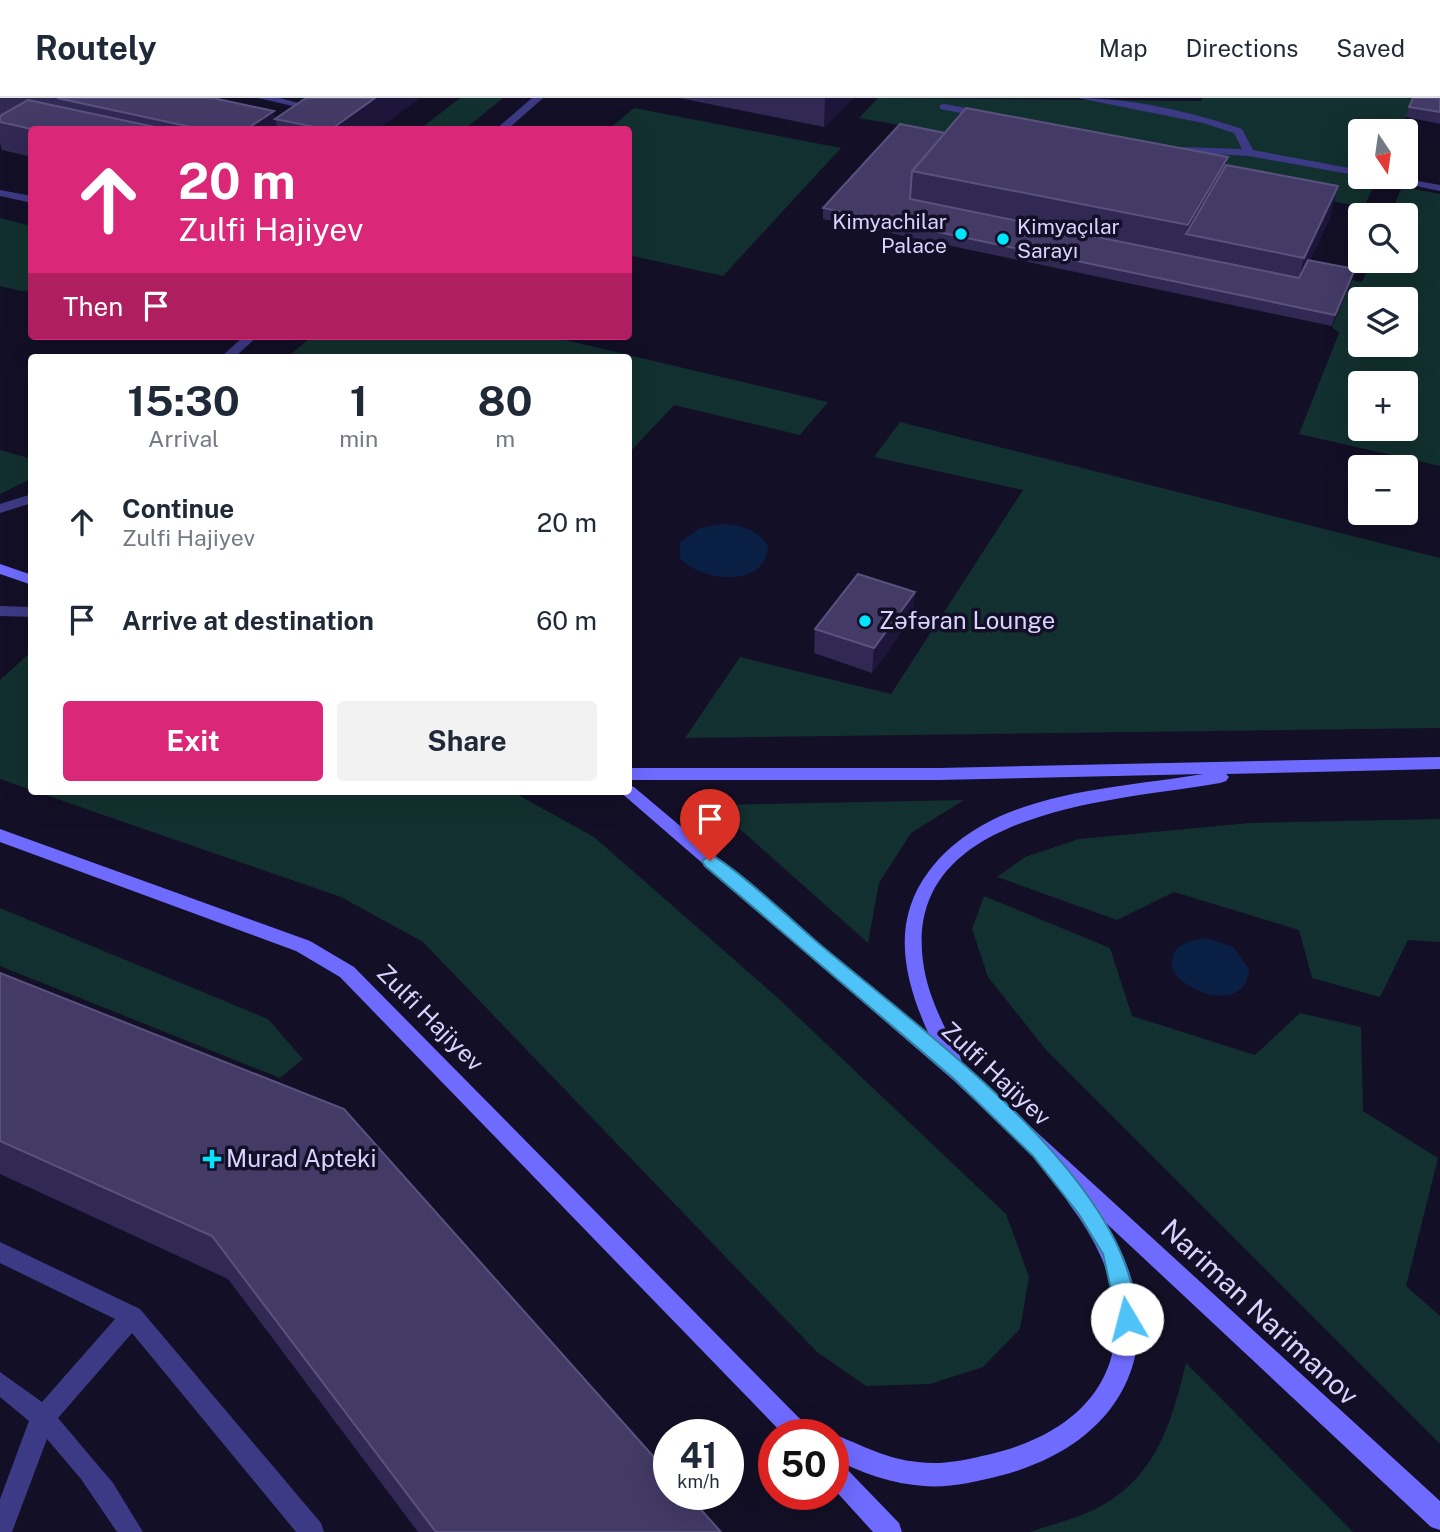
<!DOCTYPE html>
<meta charset="utf-8">
<style>
body{margin:0;font-family:"Public Sans",sans-serif;background:#f2f2f3;color:#1f2937;height:100vh;display:flex;flex-direction:column;font-size:26px;white-space:nowrap}
*{box-sizing:border-box;margin:0}
p{font-size:23px;color:#747a83}
.icon{flex:none;width:38px;height:38px;fill:none;stroke:currentColor;stroke-width:2;stroke-linecap:round;stroke-linejoin:round}
.map{position:relative;flex:1;overflow:hidden}
.drawer{position:absolute;left:28px;top:256px;width:604px;height:441px;display:flex;flex-direction:column;background:#fff;border-radius:7px;box-shadow:0 7px 28px #0002}
.drawer>*{flex:none}
.banner{position:absolute;left:28px;top:28px;width:604px;height:214px;border-radius:7px;box-shadow:0 7px 28px #0002;background:#db2777;color:#fff;overflow:hidden}
.needle{width:46px;rotate:167deg}
.buttons{position:absolute;left:1348px;top:21px;display:grid;gap:14px}
.buttons a{display:grid;place-items:center;width:70px;height:70px;border-radius:7px;background:#fff;box-shadow:0 7px 28px #0002;font-size:35px}
.speed{position:absolute;left:653px;top:1321px;display:flex;gap:14px;font-size:35px;font-weight:700;text-align:center}
.speed>*{display:grid;place-content:center;width:91px;height:91px;border-radius:50%;background:#fff;box-shadow:0 7px 28px #0002;line-height:1}
.speed small{font-size:18px;font-weight:400}
.speed .limit{border:10px solid #d22;background:#fff;color:#111}
.pin{position:absolute;display:grid;place-items:center;width:60px;height:60px;color:#fff;margin:-72px -30px;border-radius:50% 50% 50% 0;rotate:-45deg;box-shadow:0 0 7px #0007}
.pin .icon{rotate:45deg}
.me{position:absolute;width:77px;margin:-38px;rotate:352deg;stroke-linejoin:round;filter:drop-shadow(0 0 5px #0008)}
.turn{display:flex;align-items:center;gap:24px;height:147px;padding:0 35px;font-size:32px}
.turn .icon{width:91px;height:91px;stroke-width:2.5}
.turn b{display:block;font-size:49px;line-height:60px}
.then{display:flex;align-items:center;height:66px;padding:0 35px;background:#0003;gap:14px;font-size:26px}
.eta{display:flex;justify-content:space-evenly;align-items:center;height:119px;text-align:center}
.eta b{font-size:42px;font-weight:700;line-height:49px}
.primary-button{display:flex;gap:14px;margin-top:auto;padding:14px 35px}
.primary-button a{flex:1;height:80px;border-radius:7px;background:#db2777;color:#fff;font-size:28px;font-weight:700;line-height:80px;text-align:center}
.primary-button a+a{background:#f2f2f3;color:#1f2937}
ul{padding:0;list-style:none}
li{display:flex;align-items:center;gap:21px;height:98px;padding:0 35px}
li div{flex:1}
li b{display:block;font-size:26px}
li em{font-style:normal}
header{display:flex;align-items:center;gap:42px;box-sizing:border-box;height:98px;padding:0 35px;background:#fff;border-bottom:2px solid #e0e1e3}
header strong{font-size:33px}
nav{display:flex;gap:38px;margin-inline-start:auto;font-size:24px}
.map>svg:first-child{display:block}
</style>
<header>
<strong>Routely</strong>
<nav><a>Map</a><a>Directions</a><a>Saved</a></nav>
</header>
<div class="map">
<svg width="1440" height="1434" viewBox="0 0 1440 1434">
<rect width="100%" height="100%" fill="#130f26"/>
<g fill="#12302f" fill-rule="evenodd">
<path d="M460 0H503L465 31H420Z"/>
<path d="M878 0 1201 3 1202 0H1416L1399 33H1360V79H1378L1364 109 859 20Z"/>
<path d="M634 10 841 50 723 178 628 157V32L609 31Z"/>
<path d="M1402 89 1440 96V368L1299 336 1339 235 1332 229 1352 182 1362 184 1371 163H1405V117H1390ZM1360 201H1405V247H1360ZM1360 285H1405V331H1360Z"/>
<path d="M0 120 31 128V192L21 193 0 188Z"/>
<path d="M312 238H548L828 304 800 337 674 307 628 356V259H288Z"/>
<path d="M900 324 1440 460V630L685 640 740 559 891 596 1023 392 874 359Z"/>
<path d="M0 352 32 361 31 381 0 396Z"/>
<path d="M31 554V692L0 681V582Z"/>
<path d="M34 693H511L594 739 779 901 1006 1116 1029 1179 1020 1231 983 1269 930 1286 866 1288 817 1254 423 844 341 799Z"/>
<path d="M964 702 911 735 879 785 868 845 713 707Z"/>
<path d="M1440 721V844L1408 842 1380 899 1312 880 1299 832 1174 794 1117 822 997 779 1025 759 1079 741 1250 725Z"/>
<path d="M984 798 1110 850 1132 918 1255 957 1300 915 1361 929 1363 1013 1438 1060 1406 1188 1440 1218V1346L1047 953 988 879 972 831Z"/>
<path d="M0 810 268 921 303 961 280 980 0 868Z"/>
<path d="M1186 1265 1353 1434H1030C1052 1426 1080 1420 1101 1408 1157 1377 1172 1323 1186 1265Z"/>
</g>
<g fill="#0a1f44">
<path d="M722 426C741 427 757 431 768 448 766 491 701 484 680 460V444L700 430Z"/>
<path d="M1207 840 1233 849 1249 871C1246 914 1190 898 1173 873 1167 848 1187 842 1207 840Z"/>
</g>
<g fill="none" stroke-linecap="round" stroke-linejoin="round">
<g fill="#3d3a85" fill-rule="evenodd">
<path d="M258 0H279L315 9 310 12Z"/>
<path d="M1078 0C1132 0 1191 14 1242 31L1253 52 1360 72V78L1249 58 1176 54V50L1180 49 1242 51 1234 35 1203 25Z"/>
<path d="M944 6 987 14 992 17 987 20 940 11V7Z"/>
<path d="M1373 79H1396L1440 87V93Z"/>
<path d="M0 508 32 509V519L0 518Z"/>
<path d="M0 1144 140 1211 321 1425 324 1434H296L132 1235 58 1320 113 1385 143 1434H117L81 1381 47 1341 12 1434H0V1401L29 1323 0 1299V1274L42 1304 115 1221 0 1165Z"/>
</g>
<path fill="#3d3a85" fill-rule="evenodd" d="M0 92 32 98V105L0 98Z"/>
<g fill="#3d3a85" fill-rule="evenodd">
<path d="M532 0H543L507 32H495Z"/>
<path d="M244 238H258L235 259H221Z"/>
<path d="M32 396V405L0 415V406Z"/>
</g>
<g fill="#6f6bff" fill-rule="evenodd">
<path d="M0 466 32 477V487L0 476Z"/>
<path d="M1440 659V671L1226 676 1229 679 1226 683 1220 685C1118 703 903 710 923 863 926 889 937 914 949 938 954 947 961 957 962 966L1440 1403V1432L1431 1429 1106 1125C1177 1240 1127 1346 999 1378 975 1384 949 1390 924 1388 893 1386 861 1375 833 1360V1337H829L833 1336C862 1347 886 1361 918 1364 939 1367 961 1363 982 1358 1060 1342 1124 1296 1115 1209 1112 1177 1097 1147 1080 1121 1074 1112 1067 1104 1062 1094L1066 1087 952 981 619 693H628V687L634 689 930 939C905 884 889 826 929 773 991 692 1110 692 1203 676L939 682H628V670H939Z"/>
<path d="M0 731 310 843 354 869 808 1329 812 1337H784L340 879 296 853 0 744Z"/>
<path d="M833 1361 841 1365 899 1425 902 1434H873L833 1390Z"/>
</g>
</g>
<g fill="#312854">
<path d="M0 0H213L277 32H32V59L2 52 0 45Z"/>
<path d="M679 0H853L824 29Z"/>
<path d="M1440 0V26L1406 19 1409 9Z"/>
<path d="M275 21 377 32H277Z"/>
<path d="M945 35 1228 59 1226 67 1330 120 1310 162 1355 171 1352 182 1332 228 823 121V110Z"/>
<path d="M915 494 912 519 872 575 814 555 815 531Z"/>
<path d="M0 875 721 1434H418L228 1181 0 1076Z"/>
</g>
<g fill="#1d163a">
<path d="M375 0H420L377 32H330Z"/>
<path d="M825 0H853L824 29Z"/>
<path d="M274 13 277 32H245Z"/>
<path d="M1228 59 1219 99 1186 136 1188 127Z"/>
<path d="M1338 88 1330 120 1296 192 1304 160Z"/>
<path d="M1355 171 1352 182 1332 228 1335 217Z"/>
<path d="M915 494 912 519 872 575 874 550Z"/>
</g>
<g fill="#433a66" stroke="#5a527e" stroke-width="2">
<path d="M57 0H213L274 13 245 32H205Z"/>
<path d="M306 0H375L330 32 275 21Z"/>
<path d="M1413 0H1440V14L1409 9Z"/>
<path d="M28 2 169 32H36L0 24V18Z"/>
<path d="M966 10 1228 59 1188 127 912 73Z"/>
<path d="M900 26 945 35 912 73 910 101 1299 180 1308 162 1355 171 1335 217 823 110Z"/>
<path d="M1226 67 1338 88 1304 160 1186 136Z"/>
<path d="M858 476 915 494 874 550 815 531Z"/>
<path d="M0 875 344 1011 668 1375V1396H687L721 1434H436L212 1138 0 1043Z"/>
</g>
<path fill="#4fc3f7" stroke="#337fa1" stroke-width="2" d="M710 757C729 763 797 827 817 844 914 926 1096 1057 1130 1181 1135 1196 1141 1212 1134 1227L1127 1230 1119 1227 1103 1156 1078 1115 1033 1058 953 980 705 768 702 763Z"/>
<g fill="#00e5ff" stroke="#130f26" stroke-width="2.5">
<circle cx="961" cy="136" r="7"/>
<circle cx="1003" cy="141" r="7"/>
<circle cx="865" cy="523" r="7"/>
<path d="M208.5 1050.5h7v7h7v7h-7v7h-7v-7h-7v-7h7z"/>
</g>
<g text-anchor="middle" stroke-width="7" stroke-linejoin="round" paint-order="stroke">
<g font-size="21" fill="#d9d4ff" stroke="#130f26" text-anchor="end">
<text x="947" y="131">Kimyachilar<tspan x="947" dy="24">Palace</tspan></text>
<text x="1017" y="136" text-anchor="start">Kimyaçılar<tspan x="1017" dy="24">Sarayı</tspan></text>
</g>
<g font-size="24" fill="#d9d4ff" stroke="#130f26" text-anchor="start">
<text x="879" y="531">Zәfәran Lounge</text>
<text x="226" y="1069">Murad Apteki</text>
</g>
<g font-size="24" fill="#d9d4ff" stroke="#130f26">
<text transform="translate(430 920) rotate(45)" y="8">Zulfi Hajiyev</text>
<text transform="translate(996 976) rotate(43)" y="8">Zulfi Hajiyev</text>
</g>
<g font-size="28" fill="#d9d4ff" stroke="#130f26">
<text transform="translate(1260 1214) rotate(43)" y="10">Nariman Narimanov</text>
</g>
</g>
</svg>
<div class="buttons">
<a><svg class="needle" viewBox="-14 -14 28 28"><path d="M0-13l5 13h-10z" fill="#e53935"/><path d="M0 13l5-13h-10z" fill="#747a83"/></svg></a>
<a><svg class="icon" aria-label="search" viewBox="0 0 24 24"><circle cx="10" cy="10" r="6"/><path d="M15 15l6 6"/></svg></a>
<a><svg class="icon" aria-label="layers" viewBox="0 0 24 24"><path d="M12 4l9 5-9 5-9-5zM3 14l9 5 9-5"/></svg></a>
<a>+</a>
<a>−</a>
</div>
<div class="speed"><div>41<small>km/h</small></div><div class="limit">50</div></div>
<div class="pin" style="left:710px;top:763px;background:#d93025"><svg class="icon" aria-label="arrive" viewBox="0 0 24 24"><path d="M6 21V4h12l-3 4 3 4H6"/></svg></div>
<svg class="me" style="left:1127px;top:1221px" viewBox="-20 -20 40 40"><circle r="19" fill="#fff"/><path d="M0-13L10 11 0 6-10 11z" fill="#4fc3f7"/></svg>
<div class="banner">
<div class="turn"><svg class="icon" aria-label="ahead" viewBox="0 0 24 24"><path d="M12 20V5M6 11l6-6 6 6"/></svg><div><b>20 m</b>Zulfi Hajiyev</div></div>
<div class="then">Then<svg class="icon" aria-label="arrive" viewBox="0 0 24 24"><path d="M6 21V4h12l-3 4 3 4H6"/></svg></div>
</div>
<section class="drawer">
<div class="eta">
<div><b>15:30</b><p>Arrival</p></div>
<div><b>1</b><p>min</p></div>
<div><b>80</b><p>m</p></div>
</div>
<ul>
<li><svg class="icon" aria-label="ahead" viewBox="0 0 24 24"><path d="M12 20V5M6 11l6-6 6 6"/></svg><div><b>Continue</b><p>Zulfi Hajiyev</p></div><em>20 m</em></li>
<li><svg class="icon" aria-label="arrive" viewBox="0 0 24 24"><path d="M6 21V4h12l-3 4 3 4H6"/></svg><div><b>Arrive at destination</b></div><em>60 m</em></li>
</ul>
<div class="primary-button"><a>Exit</a><a>Share</a></div>
</section>
</div>
